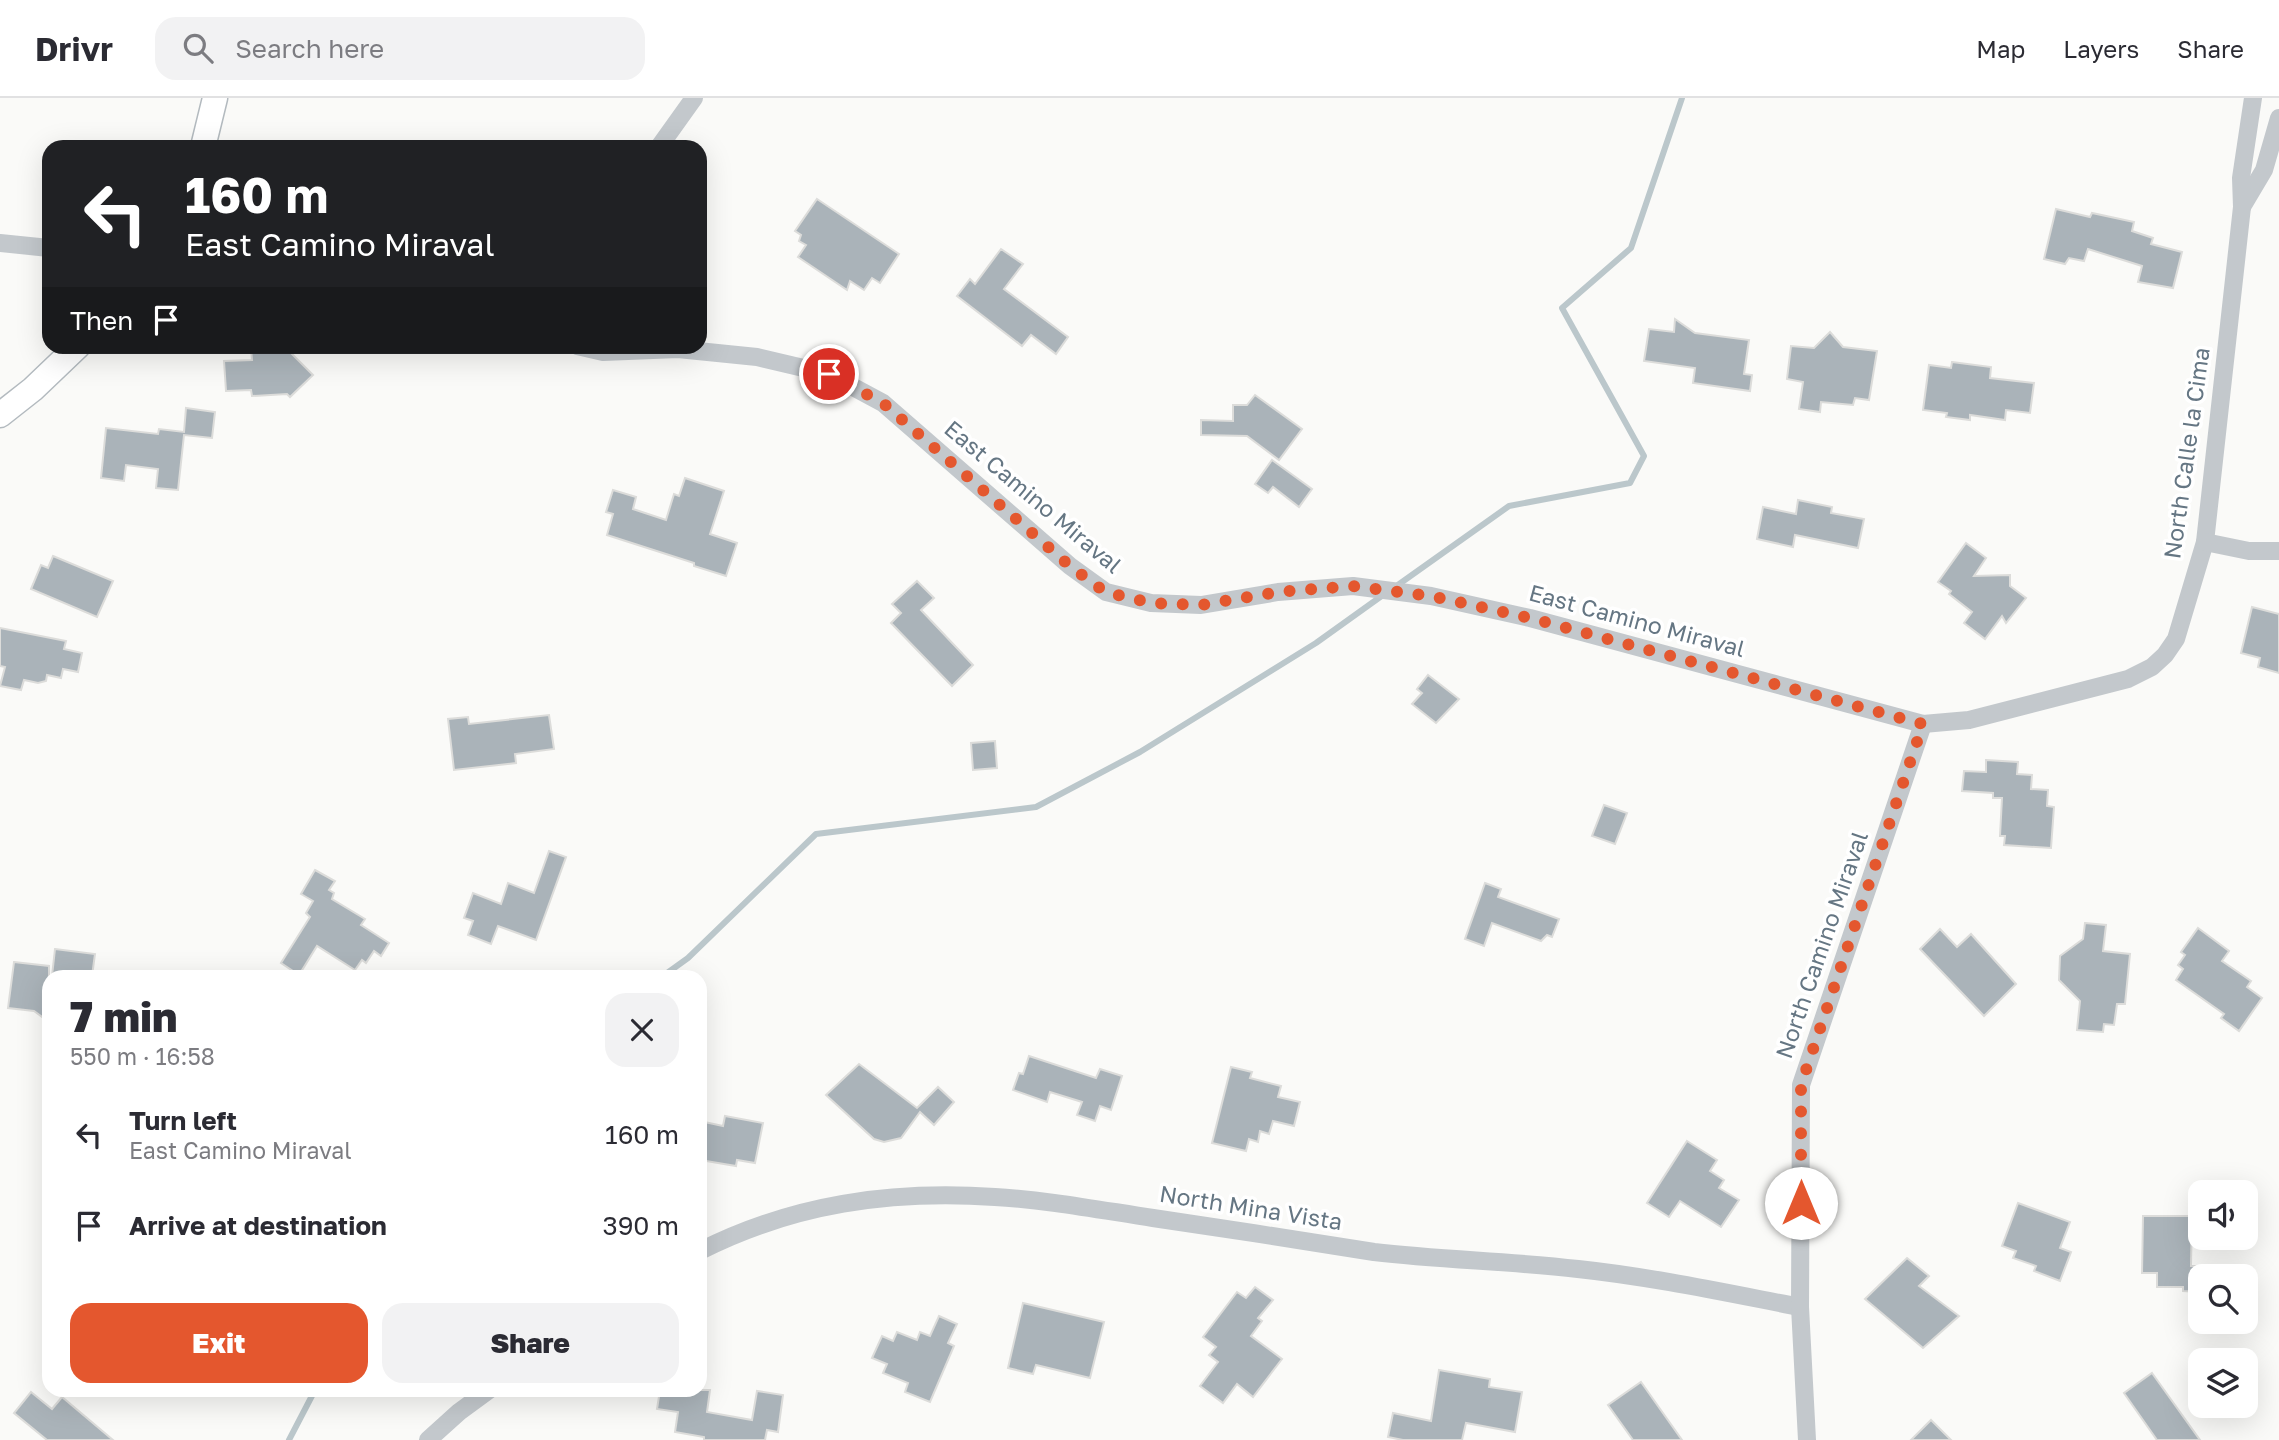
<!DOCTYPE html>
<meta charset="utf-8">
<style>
body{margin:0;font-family:"Golos Text",sans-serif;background:#f2f2f3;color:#2b2b33;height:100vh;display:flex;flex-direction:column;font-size:26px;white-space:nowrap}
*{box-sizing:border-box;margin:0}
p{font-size:23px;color:#7c7c81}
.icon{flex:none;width:38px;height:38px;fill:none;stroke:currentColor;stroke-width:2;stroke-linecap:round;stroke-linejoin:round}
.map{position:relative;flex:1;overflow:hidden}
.drawer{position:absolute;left:42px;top:872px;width:665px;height:427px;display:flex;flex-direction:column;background:#fff;border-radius:21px;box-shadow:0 7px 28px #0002}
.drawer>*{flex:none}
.top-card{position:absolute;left:42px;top:42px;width:665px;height:214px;border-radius:21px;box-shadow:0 7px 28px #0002;background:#202124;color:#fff;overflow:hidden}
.controls{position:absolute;left:2188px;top:1082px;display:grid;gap:14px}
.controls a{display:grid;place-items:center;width:70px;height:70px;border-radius:14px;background:#fff;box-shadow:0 7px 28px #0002;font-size:35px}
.pin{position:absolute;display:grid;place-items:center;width:60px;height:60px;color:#fff;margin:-30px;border:4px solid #fff;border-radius:50%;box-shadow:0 2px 7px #0007}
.me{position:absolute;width:77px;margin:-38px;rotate:0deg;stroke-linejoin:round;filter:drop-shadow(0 0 5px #0008)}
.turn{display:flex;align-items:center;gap:24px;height:147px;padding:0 28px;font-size:32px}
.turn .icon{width:91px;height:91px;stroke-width:2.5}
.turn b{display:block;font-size:49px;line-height:60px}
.then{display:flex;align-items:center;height:66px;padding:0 28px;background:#0003;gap:14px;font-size:26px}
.round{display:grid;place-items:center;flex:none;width:74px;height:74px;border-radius:21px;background:#f2f2f3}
.summary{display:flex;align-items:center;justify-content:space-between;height:119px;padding:0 28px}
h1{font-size:42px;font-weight:800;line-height:52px}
.action{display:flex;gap:14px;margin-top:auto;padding:14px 28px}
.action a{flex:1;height:80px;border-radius:21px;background:#e4572e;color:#fff;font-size:28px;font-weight:800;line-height:80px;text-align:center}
.action a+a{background:#f2f2f3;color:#2b2b33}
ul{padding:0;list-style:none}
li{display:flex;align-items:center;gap:21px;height:91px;padding:0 28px}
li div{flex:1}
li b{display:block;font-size:26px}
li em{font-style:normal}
header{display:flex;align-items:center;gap:42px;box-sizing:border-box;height:98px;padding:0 35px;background:#fff;border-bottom:2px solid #e1e1e2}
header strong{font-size:33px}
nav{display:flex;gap:38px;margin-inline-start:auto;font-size:24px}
.search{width:490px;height:63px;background:#f2f2f3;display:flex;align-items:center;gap:18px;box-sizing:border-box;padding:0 24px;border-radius:21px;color:#7c7c81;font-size:26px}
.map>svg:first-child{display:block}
</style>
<header>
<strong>Drivr</strong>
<div class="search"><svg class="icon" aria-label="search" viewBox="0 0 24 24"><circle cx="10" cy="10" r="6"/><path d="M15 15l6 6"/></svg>Search here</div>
<nav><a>Map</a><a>Layers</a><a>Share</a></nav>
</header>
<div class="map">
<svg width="2279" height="1342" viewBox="0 0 2279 1342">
<rect width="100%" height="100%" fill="#fafaf8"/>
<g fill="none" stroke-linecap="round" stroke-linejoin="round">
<g stroke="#bbc7cb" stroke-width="6">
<path d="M1395 489 1509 408 1630 385 1644 358 1562 210 1631 150 1682 0"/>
<path d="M663 878 688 860 816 736 1036 709 1140 654 1316 545 1383 497"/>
<path d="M289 1342 315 1292"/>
</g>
</g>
<g fill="#aab3b9" stroke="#dcdcda" stroke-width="2">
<path d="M817 101 899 156 880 185 872 180 864 192 850 183 847 192 798 159 806 147 799 143 801 137 795 133Z"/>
<path d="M2056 111 2090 119 2092 115 2134 124 2132 133 2153 140 2151 146 2182 154 2173 190 2138 184 2142 168 2088 151 2084 163 2069 160 2065 166 2044 161Z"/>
<path d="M1001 151 1023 166 1004 191 1068 239 1056 256 1031 237 1022 248 957 198 970 181 975 186Z"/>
<path d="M1675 221 1695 235 1749 242 1744 276 1752 277 1750 293 1693 285 1695 270 1644 263 1649 231 1674 234Z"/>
<path d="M1830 234 1843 249 1877 253 1869 302 1855 300 1853 307 1821 304 1820 314 1799 311 1803 284 1787 281 1791 248 1814 250Z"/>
<path d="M285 249 313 277 290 299 287 296 252 298 251 292 226 293 224 263 252 262 251 250Z"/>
<path d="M1952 264 1991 269 1990 280 2034 285 2030 315 2006 312 2005 322 1970 317V322L1946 319 1947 315 1923 312 1929 267 1951 270Z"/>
<path d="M1255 297 1302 331 1279 362 1247 338 1201 337V322L1233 323V307H1247Z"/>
<path d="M186 310 215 314 212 340 184 337 178 392 156 390 158 371 126 367 124 383 101 380 106 330 158 336 159 331 184 334Z"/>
<path d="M1272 362 1312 391 1299 409 1273 389 1268 395 1255 386Z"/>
<path d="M685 380 724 393 710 436 737 445 726 478 694 468V465L607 437 613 416 606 414 613 392 636 399 633 411 666 422 674 396 679 398Z"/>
<path d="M1798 402 1832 409 1831 415 1864 421 1858 450 1795 437 1793 449 1757 441 1763 409 1796 416Z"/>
<path d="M1966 445 1986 460 1974 478 2010 477V488L2026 500 2006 525 2002 518 1985 541 1964 525 1972 514 1949 496 1951 493 1938 484Z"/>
<path d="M53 458 113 483 97 519 31 491 41 467 48 470Z"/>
<path d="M917 483 934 500 921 512 973 567 952 588 891 525 901 515 892 506Z"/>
<path d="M2252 509 2279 516V575L2258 569 2260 560 2241 555Z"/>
<path d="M0 530 66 543 64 551 82 555 78 574 63 571 61 580 47 577 46 583 38 585 24 582 21 592 0 588 5 569 0 568Z"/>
<path d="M1428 577 1459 601 1436 625 1412 606 1422 595 1417 591Z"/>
<path d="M549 617 554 651 515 656 516 665 454 672 448 621 468 619 469 626Z"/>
<path d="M995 643 997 670 973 672 971 645Z"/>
<path d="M1986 662 2018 664 2017 676 2032 677 2031 691 2048 692 2047 708 2054 709 2051 750 2004 747 2005 738H2000L2002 700H1993V695L1962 693 1964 673 1986 674Z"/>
<path d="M1604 707 1627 715 1615 746 1592 738Z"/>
<path d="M549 753 566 759 536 842 498 828 491 846 468 837 473 823 464 820 473 795 501 806 508 785 534 795Z"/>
<path d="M315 772 335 783 329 792 334 795 332 801 365 821 361 827 389 845 381 858 374 853 366 865 362 862 355 872 317 848 299 877 281 865 310 819 306 815 313 803 301 796Z"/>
<path d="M1485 785 1501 791 1498 799 1559 821 1552 839 1547 837 1541 843 1492 825 1484 848 1465 841Z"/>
<path d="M2085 825 2106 827 2103 853 2130 856 2125 906H2117L2114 927 2104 926 2103 934 2077 932 2080 903 2059 882 2060 858 2083 841Z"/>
<path d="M2198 830 2229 853 2222 863 2251 883 2247 889 2262 900 2239 933 2221 920 2224 916 2176 882 2183 871 2178 867 2185 857 2181 854Z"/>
<path d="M1940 831 1957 849 1971 836 2016 886 1984 918 1920 851Z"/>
<path d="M55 851 95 856 92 878H52Z"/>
<path d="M14 864 49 868V924L34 913 8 910Z"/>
<path d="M1029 958 1096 980 1100 971 1122 978 1111 1012 1100 1008 1095 1023 1077 1017 1082 1004 1050 994 1047 1004 1013 992 1019 975 1023 976Z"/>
<path d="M859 966 917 1010 938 989 954 1004 934 1027 920 1014 901 1040 884 1044 874 1041 826 997Z"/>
<path d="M1231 969 1252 974 1250 980 1281 988 1278 999 1300 1004 1294 1028 1273 1023 1269 1036 1260 1033 1258 1044 1249 1041 1246 1053 1212 1045Z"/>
<path d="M725 1018 763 1025 755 1065 737 1062 736 1068 700 1062V1023L723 1028Z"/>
<path d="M1687 1043 1717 1062 1710 1073 1724 1082 1719 1090 1739 1102 1721 1129 1680 1103 1669 1119 1647 1105Z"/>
<path d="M2018 1105 2070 1124 2060 1150 2071 1154 2060 1183 2034 1173 2036 1168 2013 1160 2016 1153 2002 1148Z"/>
<path d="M2143 1118H2192L2191 1168H2200V1194L2183 1193V1189H2157V1175H2142Z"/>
<path d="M1907 1160 1929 1178 1919 1188 1959 1218 1923 1250 1865 1201Z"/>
<path d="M1255 1189 1273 1202 1258 1220 1262 1223 1251 1238 1282 1261 1253 1299 1237 1286 1223 1305 1200 1288 1218 1264 1209 1257 1216 1249 1203 1239 1237 1194 1246 1200Z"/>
<path d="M1023 1205 1104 1224 1090 1280 1036 1267 1033 1276 1008 1270Z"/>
<path d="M939 1218 957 1226 948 1245 954 1248 930 1304 905 1294 908 1285 883 1275 887 1266 872 1260 882 1238 893 1243 897 1234 917 1242 920 1234 930 1238Z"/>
<path d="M1439 1272 1490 1281 1489 1289 1522 1294 1515 1334 1466 1325 1462 1342H1403L1388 1339 1393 1315 1431 1323Z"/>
<path d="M2152 1275 2200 1342H2157L2124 1295Z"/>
<path d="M1641 1284 1682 1342H1633L1608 1307Z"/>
<path d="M660 1292H710L707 1314 752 1322 757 1293 783 1297 778 1334 767 1332 765 1342H704V1339L675 1334 678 1314 657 1311Z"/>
<path d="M31 1294 52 1311 62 1299 113 1342H47L14 1315Z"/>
<path d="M1931 1322 1951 1342H1911Z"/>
</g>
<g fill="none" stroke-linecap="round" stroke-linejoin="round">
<defs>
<g id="secondary">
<path d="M203 49 215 0"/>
<path d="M0 317 33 291 78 248"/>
</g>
</defs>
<use href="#secondary" stroke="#b3babf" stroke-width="27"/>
<g stroke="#c3c8cc" stroke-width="18">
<path d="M659 49 694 0"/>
<path d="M2242 109 2264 72 2279 20"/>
<path d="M0 145 49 150"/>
<path d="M577 248 603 254 678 251 757 259 829 276 883 305 1070 468 1106 494 1151 505 1201 507 1278 494 1353 488 1431 498 1530 520 1923 626 1969 622 2128 581 2152 569 2165 557 2176 541 2205 444 2242 109 2241 80 2253 0"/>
<path d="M2205 444 2249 453H2279"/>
<path d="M700 1153C793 1106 890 1092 995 1099 1048 1102 1100 1112 1153 1120 1227 1131 1300 1142 1374 1154 1442 1162 1510 1163 1578 1171 1653 1179 1727 1195 1800 1209"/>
<path d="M428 1342 459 1314 489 1292"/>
<path d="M1807 1342 1800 1209 1801 987 1923 626"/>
</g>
<use href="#secondary" stroke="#fff" stroke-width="24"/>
</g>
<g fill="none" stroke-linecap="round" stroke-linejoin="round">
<path stroke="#e4572e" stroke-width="12" stroke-dasharray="0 21.6" d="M829 276 883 305 1070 468 1105 494 1151 505 1201 507 1278 494 1353 488 1431 498 1530 520 1923 626 1801 987V1105"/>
</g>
<g text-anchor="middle" stroke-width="7" stroke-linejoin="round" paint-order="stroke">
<g font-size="23" fill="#657683" stroke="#fff">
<text transform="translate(2187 355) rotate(-82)" y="8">North Calle la Cima</text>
<text transform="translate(1033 399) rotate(40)" y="8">East Camino Miraval</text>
<text transform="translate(1637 523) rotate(15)" y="8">East Camino Miraval</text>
<text transform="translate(1822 847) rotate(-71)" y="8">North Camino Miraval</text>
<text transform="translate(1251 1110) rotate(9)" y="8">North Mina Vista</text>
</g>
</g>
</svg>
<div class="controls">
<a><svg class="icon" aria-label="sound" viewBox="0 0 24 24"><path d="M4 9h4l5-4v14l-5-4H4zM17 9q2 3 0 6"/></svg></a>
<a><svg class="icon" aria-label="search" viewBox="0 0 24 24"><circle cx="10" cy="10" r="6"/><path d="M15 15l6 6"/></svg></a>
<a><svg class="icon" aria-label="layers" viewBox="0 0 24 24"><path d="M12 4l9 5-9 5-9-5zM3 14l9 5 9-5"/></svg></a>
</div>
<div class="pin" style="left:829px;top:276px;background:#d93025"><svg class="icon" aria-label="arrive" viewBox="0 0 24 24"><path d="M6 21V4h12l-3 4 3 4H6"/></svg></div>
<svg class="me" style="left:1801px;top:1105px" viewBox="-20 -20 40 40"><circle r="19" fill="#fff"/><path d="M0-13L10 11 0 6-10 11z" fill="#e4572e"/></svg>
<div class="top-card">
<div class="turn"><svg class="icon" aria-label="left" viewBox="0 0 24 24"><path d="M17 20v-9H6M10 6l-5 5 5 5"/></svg><div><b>160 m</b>East Camino Miraval</div></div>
<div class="then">Then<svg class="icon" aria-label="arrive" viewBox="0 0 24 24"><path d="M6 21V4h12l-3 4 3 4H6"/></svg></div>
</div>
<section class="drawer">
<div class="summary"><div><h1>7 min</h1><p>550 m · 16:58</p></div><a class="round"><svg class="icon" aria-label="close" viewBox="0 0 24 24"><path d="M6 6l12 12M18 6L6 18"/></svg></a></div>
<ul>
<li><svg class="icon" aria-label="left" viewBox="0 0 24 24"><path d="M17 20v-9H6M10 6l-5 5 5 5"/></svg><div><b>Turn left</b><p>East Camino Miraval</p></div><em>160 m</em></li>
<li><svg class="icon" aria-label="arrive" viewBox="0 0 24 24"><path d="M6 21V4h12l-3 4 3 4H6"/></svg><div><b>Arrive at destination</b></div><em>390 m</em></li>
</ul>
<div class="action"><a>Exit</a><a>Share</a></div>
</section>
</div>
